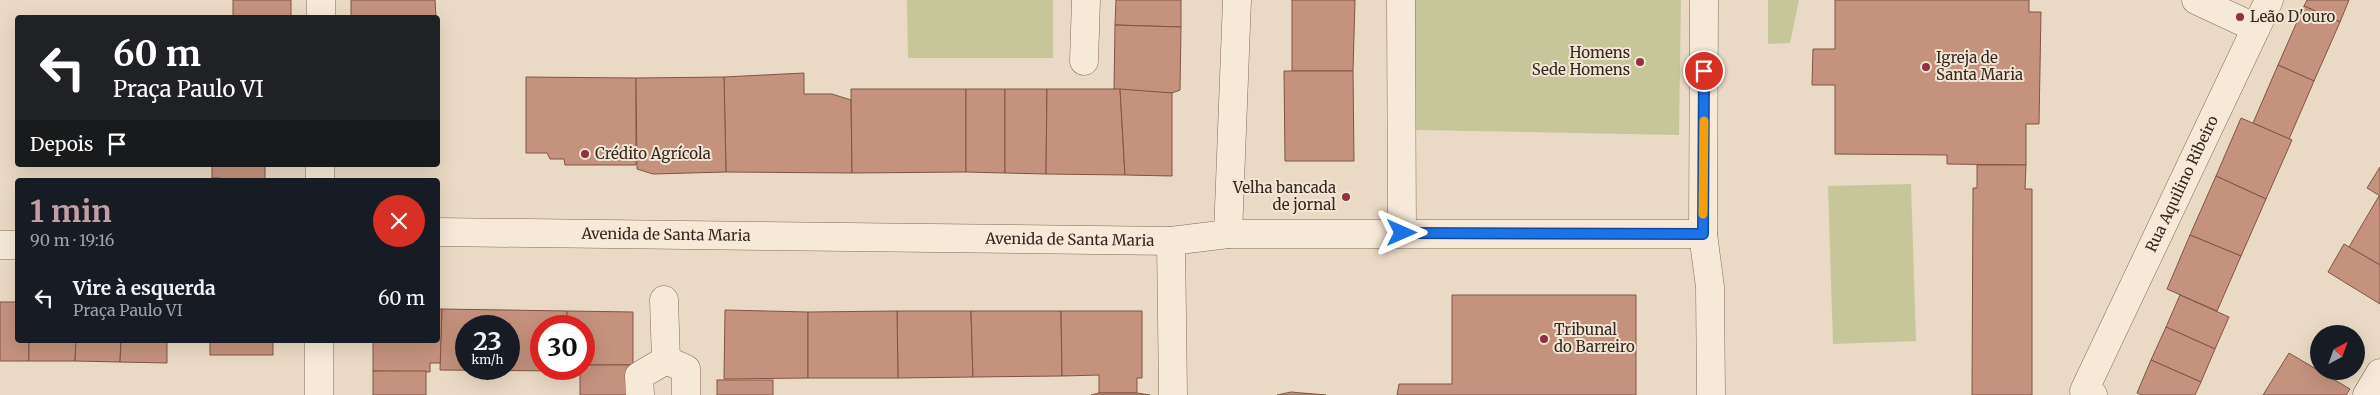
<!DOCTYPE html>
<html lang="pt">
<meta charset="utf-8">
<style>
body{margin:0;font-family:Merriweather,serif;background:#20242c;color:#f1f3f6;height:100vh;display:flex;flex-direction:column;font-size:19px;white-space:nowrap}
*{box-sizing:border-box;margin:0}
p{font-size:16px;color:#9ea1a6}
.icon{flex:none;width:28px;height:28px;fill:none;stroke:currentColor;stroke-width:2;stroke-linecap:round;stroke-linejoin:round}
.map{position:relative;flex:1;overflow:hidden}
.sheet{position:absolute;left:15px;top:178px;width:425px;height:165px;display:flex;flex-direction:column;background:#171b24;border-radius:5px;box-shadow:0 5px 20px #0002}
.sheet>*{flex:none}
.hud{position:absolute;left:15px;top:15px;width:425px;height:152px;border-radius:5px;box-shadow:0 5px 20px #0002;background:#202124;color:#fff;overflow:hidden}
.needle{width:32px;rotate:41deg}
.controls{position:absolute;left:2310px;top:325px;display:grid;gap:10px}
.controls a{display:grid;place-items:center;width:55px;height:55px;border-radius:50%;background:#171b24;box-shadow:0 5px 20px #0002;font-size:25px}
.speed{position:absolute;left:455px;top:315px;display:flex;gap:10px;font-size:25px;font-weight:700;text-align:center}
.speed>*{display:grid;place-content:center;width:65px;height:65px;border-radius:50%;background:#171b24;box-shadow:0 5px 20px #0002;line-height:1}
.speed small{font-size:12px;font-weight:400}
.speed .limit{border:8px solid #d22;background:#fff;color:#111}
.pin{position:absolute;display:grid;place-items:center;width:42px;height:42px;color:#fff;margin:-21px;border:2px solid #fff;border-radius:50%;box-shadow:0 1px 5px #0007}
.me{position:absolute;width:55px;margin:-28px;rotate:90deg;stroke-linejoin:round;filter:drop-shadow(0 0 4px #0008)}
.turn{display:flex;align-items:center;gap:18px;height:105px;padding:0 15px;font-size:22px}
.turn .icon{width:65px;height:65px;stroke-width:2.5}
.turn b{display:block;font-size:35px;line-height:42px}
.then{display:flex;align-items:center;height:48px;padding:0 15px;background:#0003;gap:10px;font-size:19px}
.round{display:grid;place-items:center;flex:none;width:52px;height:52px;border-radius:26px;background:#20242c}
.head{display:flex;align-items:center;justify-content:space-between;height:85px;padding:0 15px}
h1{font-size:30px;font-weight:700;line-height:38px;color:#c49ca4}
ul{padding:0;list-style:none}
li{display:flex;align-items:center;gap:15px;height:70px;padding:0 15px}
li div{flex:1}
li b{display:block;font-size:19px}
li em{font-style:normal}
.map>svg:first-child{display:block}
</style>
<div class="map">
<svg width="2380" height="395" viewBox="0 0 2380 395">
<rect width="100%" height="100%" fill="#eadac5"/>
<g fill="#c7c69a">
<path d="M907 0H1053V58H908Z"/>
<path d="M1412 0H1681L1679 135 1415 130Z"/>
<path d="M1768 0H1799L1790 43 1768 44Z"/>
<path d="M1911 184 1916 341 1833 344 1828 186Z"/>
</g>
<g fill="#c5927e" stroke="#815445" fill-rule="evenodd">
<rect x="233" y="0" width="58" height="18"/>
<path d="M351 0H435L436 18H351Z"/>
<path d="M1116 0H1181V27L1115 25Z"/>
<path d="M1292 0H1355L1353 71H1292Z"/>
<path d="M1835 0H2029V12H2041L2039 124H2026V165L1947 164V155L1835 154V85H1812L1813 49H1835Z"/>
<path d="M2307 0H2349L2340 22 2304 6Z"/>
<path d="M2304 6 2340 22 2314 81 2278 65Z"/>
<path d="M1115 25 1181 27 1180 90 1172 93 1114 90Z"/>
<path d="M2278 65 2314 81 2289 139 2253 123Z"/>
<path d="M1284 71H1353L1354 161H1285Z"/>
<path d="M804 73V94H832L851 100 852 173 726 172 724 77Z"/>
<path d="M526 77 636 78V165H565L564 159H550L547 153H526Z"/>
<path d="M724 77 726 172 653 174 637 169 636 78Z"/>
<path d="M851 89H966V172L852 173Z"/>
<path d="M966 89H1005V173L966 172Z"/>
<path d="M1005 89H1047L1046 174 1005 173Z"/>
<path d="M1047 89H1120L1125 175 1046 174Z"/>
<path d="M1120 89 1172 93V176L1125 175Z"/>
<path d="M2241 118 2292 140 2266 199 2216 176Z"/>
<path d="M212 165H265V180H220V178H212Z"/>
<path d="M1977 165H2026L2025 189H2032V395H1972L1973 188H1977Z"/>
<path d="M2380 167V196L2367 188Z"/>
<path d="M2216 176 2266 199 2241 256 2190 235Z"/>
<path d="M2379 196H2380V265L2349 247Z"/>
<path d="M2190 235 2241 256 2217 311 2167 289Z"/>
<path d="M2344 244 2380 265V304L2328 272Z"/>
<path d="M1452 295H1636V395H1397L1399 384H1452Z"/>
<path d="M2180 295 2229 317 2215 349 2166 327Z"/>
<path d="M0 302H18V340H29V361H0Z"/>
<path d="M438 309H442L441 363H430V372L373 371V340H438Z"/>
<path d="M442 309 567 311V326H541V369H566L565 371 440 370ZM466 326H509V369H466Z"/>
<path d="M725 310 808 312V378L724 379Z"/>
<path d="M567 311 633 312V365H584V326H567Z"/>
<path d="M897 311H971L973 377 898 378Z"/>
<path d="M897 311 898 378H808V312Z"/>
<path d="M971 311H1061L1062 376 973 377Z"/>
<path d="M1061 311H1142V378H1137V393H1099V375L1062 376Z"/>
<path d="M2166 327 2215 349 2201 382 2151 360Z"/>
<path d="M29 340H76L75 361H29Z"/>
<path d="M76 340H121L120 362 75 361Z"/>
<path d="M121 340H167V363L120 362Z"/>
<rect x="210" y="340" width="63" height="15"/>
<path d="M2289 353 2350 389 2346 395H2263Z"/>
<path d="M2151 360 2201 382 2195 395H2142L2137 393Z"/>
<path d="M584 365H633L632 395H580V369H584Z"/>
<rect x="373" y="371" width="53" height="24"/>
<rect x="717" y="380" width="56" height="15"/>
<path d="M1291 392 1326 395H1277Z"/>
<path d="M1099 393H1137L1150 395H1091Z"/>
</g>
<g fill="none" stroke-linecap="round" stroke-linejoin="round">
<defs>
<g id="minor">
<path d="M1401 0 1402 233"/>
<path d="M1704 0 1703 234 1710 287 1711 395"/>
<path d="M321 18V0"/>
<path d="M2256 28 2269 0"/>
<path d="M1084 61 1086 0"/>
<path d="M320 180V165"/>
<path id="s1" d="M438 232 1171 241 1228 234H1703"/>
<path d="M1228 234 1237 0"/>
<path d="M1171 241 1173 395"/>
<path d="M0 245H18"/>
<path d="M664 300 666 360"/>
<path d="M666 360 686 369V395"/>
<path d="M319 395V340"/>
<path d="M640 395 639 376 666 360"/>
<path id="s2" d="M2093 395 2084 391 2256 28 2196 0"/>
<path d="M2367 395 2380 373"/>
</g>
</defs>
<use href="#minor" stroke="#846c5d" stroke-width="29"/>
<use href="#minor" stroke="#f6e9d8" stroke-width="28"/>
</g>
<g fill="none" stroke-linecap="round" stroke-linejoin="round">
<defs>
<path id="route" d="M1402 233 1703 234 1704 71"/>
</defs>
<use href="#route" stroke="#114b97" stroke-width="12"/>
<use href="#route" stroke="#1a73e8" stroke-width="9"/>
<path stroke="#f59e0b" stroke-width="9" d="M1703 214 1704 121"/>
</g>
<g fill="#8e3240" stroke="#f2e5d4" stroke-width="2">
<circle cx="2240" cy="17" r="5"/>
<circle cx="1640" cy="62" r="5"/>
<circle cx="1926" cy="67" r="5"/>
<circle cx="585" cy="154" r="5"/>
<circle cx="1346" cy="197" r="5"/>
<circle cx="1544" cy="339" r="5"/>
</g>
<g text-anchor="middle" stroke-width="4" stroke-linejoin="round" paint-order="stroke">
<g font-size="15" fill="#35271f" stroke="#f2e5d4" text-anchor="start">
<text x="2250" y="22">Leão D'ouro</text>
<text x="1630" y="58" text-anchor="end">Homens<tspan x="1630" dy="17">Sede Homens</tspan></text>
<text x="1936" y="63">Igreja de<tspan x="1936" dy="17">Santa Maria</tspan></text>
<text x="595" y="159">Crédito Agrícola</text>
<text x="1336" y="193" text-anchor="end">Velha bancada<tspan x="1336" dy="17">de jornal</tspan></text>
<text x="1554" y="335">Tribunal<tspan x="1554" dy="17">do Barreiro</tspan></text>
</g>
<g font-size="15" fill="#35271f" stroke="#f2e5d4">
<text dy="5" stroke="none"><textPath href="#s2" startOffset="239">Rua Aquilino Ribeiro</textPath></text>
<text dy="5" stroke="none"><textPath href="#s1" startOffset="228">Avenida de Santa Maria</textPath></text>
<text dy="5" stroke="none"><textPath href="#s1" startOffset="632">Avenida de Santa Maria</textPath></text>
</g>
</g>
</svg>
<div class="controls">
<a><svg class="needle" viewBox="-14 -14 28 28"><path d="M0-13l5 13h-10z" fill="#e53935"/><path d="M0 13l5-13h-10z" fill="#9ea1a6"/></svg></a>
</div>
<div class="speed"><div>23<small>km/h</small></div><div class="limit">30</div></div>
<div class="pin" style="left:1704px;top:71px;background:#d93025"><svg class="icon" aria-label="arrive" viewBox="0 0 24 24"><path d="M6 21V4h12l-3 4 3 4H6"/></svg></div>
<svg class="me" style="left:1402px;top:233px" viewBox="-20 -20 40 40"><path d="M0-17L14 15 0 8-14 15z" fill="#1a73e8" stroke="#fff" stroke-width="4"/></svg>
<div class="hud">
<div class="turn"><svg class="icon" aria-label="left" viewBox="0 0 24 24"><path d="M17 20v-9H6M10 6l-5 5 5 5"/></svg><div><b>60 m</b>Praça Paulo VI</div></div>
<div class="then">Depois<svg class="icon" aria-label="arrive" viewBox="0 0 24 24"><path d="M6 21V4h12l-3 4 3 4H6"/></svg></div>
</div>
<section class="sheet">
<div class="head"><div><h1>1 min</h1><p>90 m · 19:16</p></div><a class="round" style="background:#d93025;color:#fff"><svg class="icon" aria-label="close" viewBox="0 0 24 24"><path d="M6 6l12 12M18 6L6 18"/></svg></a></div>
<ul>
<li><svg class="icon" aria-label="left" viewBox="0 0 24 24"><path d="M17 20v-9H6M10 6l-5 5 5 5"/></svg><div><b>Vire à esquerda</b><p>Praça Paulo VI</p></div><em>60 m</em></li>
</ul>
</section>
</div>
